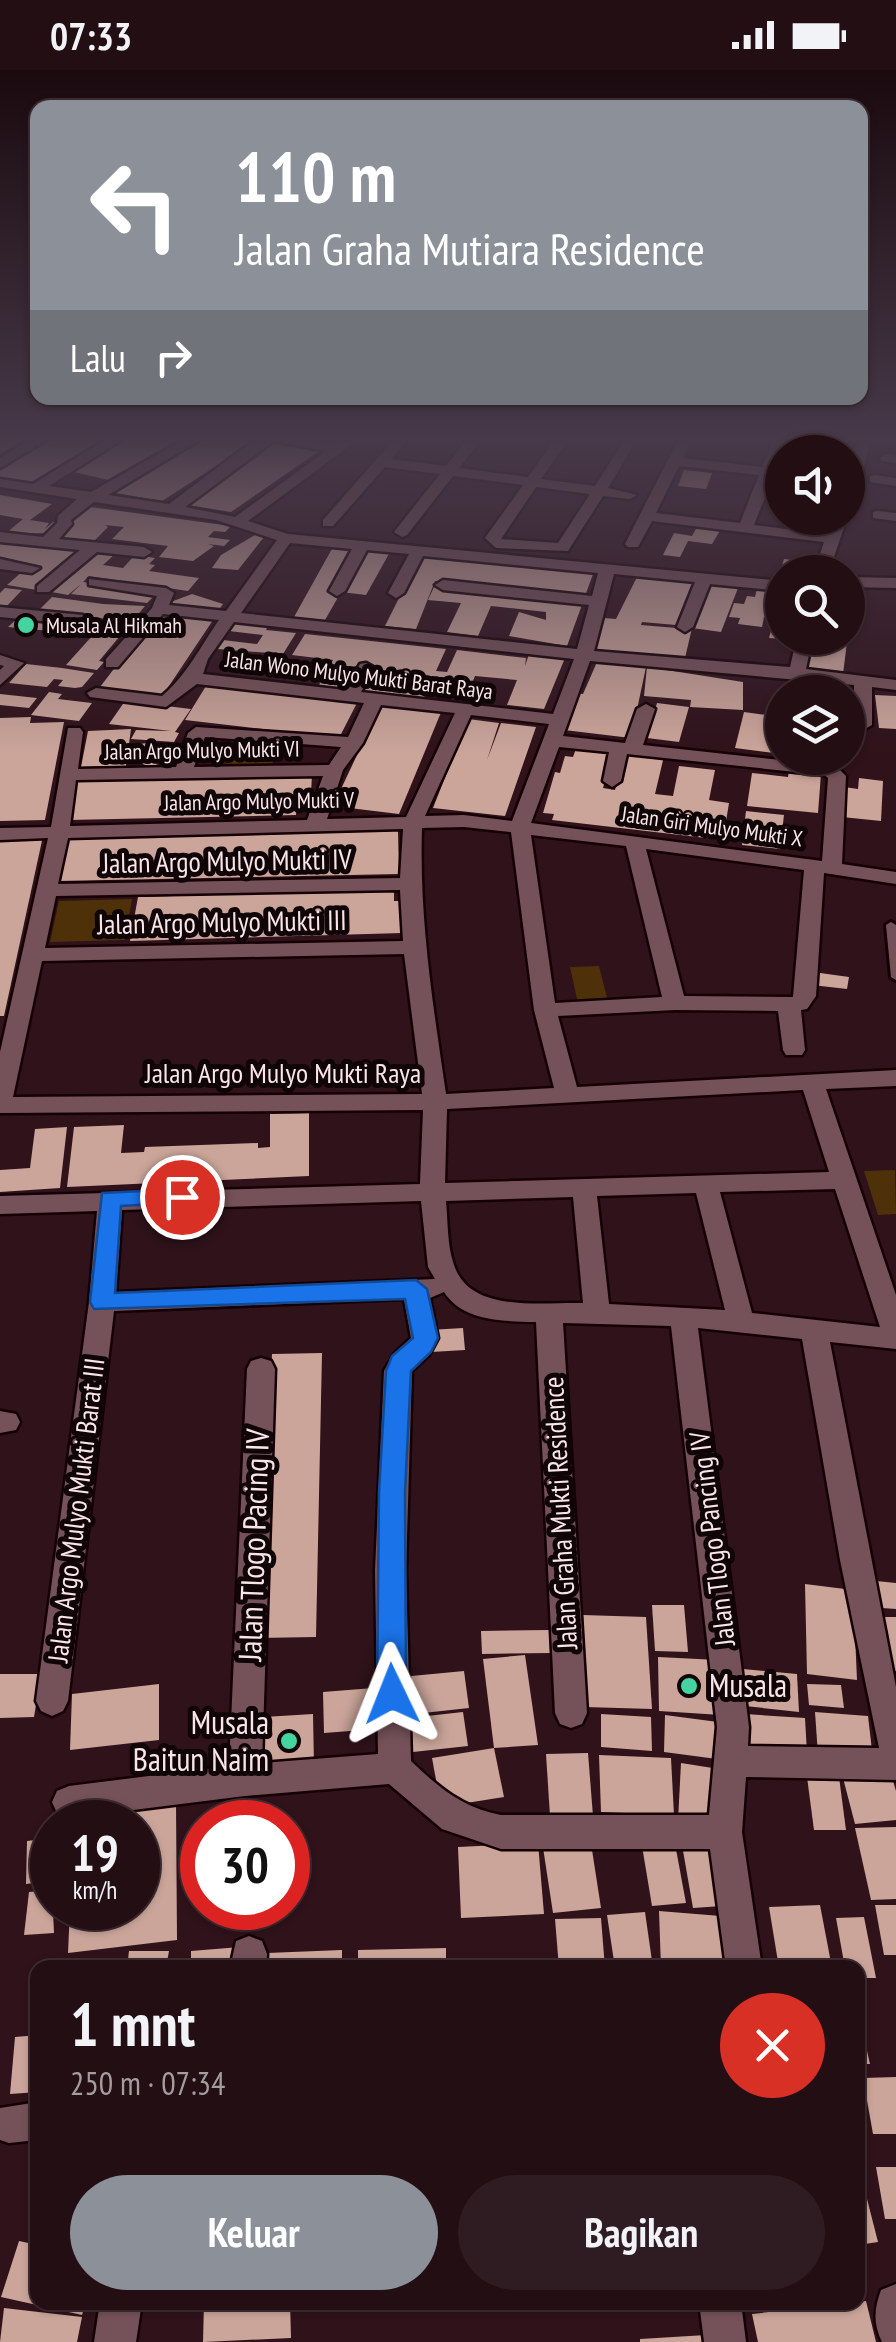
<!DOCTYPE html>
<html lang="id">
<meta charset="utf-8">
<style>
body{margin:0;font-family:"PT Sans Narrow",sans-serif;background:#2f1c22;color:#f1f3f6;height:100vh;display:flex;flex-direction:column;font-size:38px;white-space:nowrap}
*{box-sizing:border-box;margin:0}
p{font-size:32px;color:#a39ca0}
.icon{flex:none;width:55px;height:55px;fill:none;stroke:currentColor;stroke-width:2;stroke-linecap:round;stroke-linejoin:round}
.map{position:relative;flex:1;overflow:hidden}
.details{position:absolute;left:30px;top:1890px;width:835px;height:350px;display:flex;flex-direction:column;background:#230e14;border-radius:20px;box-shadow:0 2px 8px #0004,0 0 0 2px #402e34}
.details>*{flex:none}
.top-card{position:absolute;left:30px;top:30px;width:838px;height:305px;border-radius:20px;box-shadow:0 2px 8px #0004,0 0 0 2px #402e34;background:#8c9099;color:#fff;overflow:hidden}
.tools{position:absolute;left:765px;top:365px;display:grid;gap:20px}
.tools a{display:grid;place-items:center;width:100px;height:100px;border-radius:50%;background:#230e14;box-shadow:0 2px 8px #0004,0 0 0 2px #402e34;font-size:50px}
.speed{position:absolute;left:30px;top:1730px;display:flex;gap:20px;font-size:50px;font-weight:700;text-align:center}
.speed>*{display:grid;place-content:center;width:130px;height:130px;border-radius:50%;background:#230e14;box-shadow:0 2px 8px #0004,0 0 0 2px #402e34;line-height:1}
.speed small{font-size:25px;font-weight:400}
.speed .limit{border:15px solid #d22;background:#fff;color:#111}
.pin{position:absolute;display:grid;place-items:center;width:85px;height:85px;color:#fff;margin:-42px;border:5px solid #fff;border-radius:50%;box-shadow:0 2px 10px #0007}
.me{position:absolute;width:110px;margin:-55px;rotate:358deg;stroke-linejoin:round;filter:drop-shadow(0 0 8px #0008)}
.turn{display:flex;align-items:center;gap:35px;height:210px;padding:0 40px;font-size:45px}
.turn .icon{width:130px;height:130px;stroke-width:2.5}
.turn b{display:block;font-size:70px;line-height:85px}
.then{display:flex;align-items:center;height:95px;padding:0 40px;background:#0003;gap:20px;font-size:38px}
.round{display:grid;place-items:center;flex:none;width:105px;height:105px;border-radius:52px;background:#2f1c22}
.summary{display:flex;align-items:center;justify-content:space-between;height:170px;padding:0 40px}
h1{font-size:60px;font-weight:700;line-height:75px}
.cta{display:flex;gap:20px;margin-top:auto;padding:20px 40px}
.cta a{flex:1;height:115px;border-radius:60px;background:#8c9099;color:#fff;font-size:40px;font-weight:700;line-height:115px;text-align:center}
.cta a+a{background:#2f1c22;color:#f1f3f6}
.status{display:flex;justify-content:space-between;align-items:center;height:70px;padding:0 50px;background:#230e14;direction:ltr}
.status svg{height:28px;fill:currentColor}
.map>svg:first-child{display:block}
</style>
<div class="status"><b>07:33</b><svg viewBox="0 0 49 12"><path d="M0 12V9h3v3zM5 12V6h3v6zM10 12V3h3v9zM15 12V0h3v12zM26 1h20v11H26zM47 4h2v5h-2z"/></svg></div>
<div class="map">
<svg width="896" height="2272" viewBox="0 0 896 2272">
<rect width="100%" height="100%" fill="#2f121a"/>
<g fill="#4e3108">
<path d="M216 673 278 678 271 697 207 692Z"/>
<path d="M132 829 125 870 50 872 59 831Z"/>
<path d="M599 896 609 936 579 938 570 897Z"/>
<path d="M895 1100 896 1144 878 1145 864 1101Z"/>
</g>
<g fill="#cba59a">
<path d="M30 366 6 380 0 384V367Z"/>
<path d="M53 366H110L28 414 0 410V396Z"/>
<path d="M129 366H186L113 411 70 401Z"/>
<path d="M205 366H262L162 431 115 423Z"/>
<path d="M272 372 322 379 231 442 182 434Z"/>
<path d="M684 400 712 403 706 419 678 416Z"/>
<path d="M0 425 52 434 30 450 49 453 45 459 53 452 61 453 51 463 5 464 23 449 0 445Z"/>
<path d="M83 436 231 456 225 462 214 461 208 467 230 470 224 476 208 474 214 476 193 491 159 487 168 476 112 469 124 457 105 455 108 457 91 474 54 469Z"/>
<path d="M697 457 721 459 712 474 688 471 680 487 663 485 674 463 692 466Z"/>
<path d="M255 465 264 467 238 500 212 498 221 485Z"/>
<path d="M0 469 83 479 37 520 7 515 23 501 35 502 42 496 0 487Z"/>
<path d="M333 477 356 479 341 522 325 550 294 547Z"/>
<path d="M366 480 390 482 366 525 341 522Z"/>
<path d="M93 481 114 485 103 495 123 498 135 485 155 488 149 494 155 495 149 501 199 508 188 521 89 506 83 512 156 524 147 533 71 524 81 514 68 525 46 521Z"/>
<path d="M420 486 446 489 593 504 585 526 435 511 416 559 385 556Z"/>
<path d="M784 489 808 492 805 502 781 499Z"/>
<path d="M637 507 693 512 676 555 642 552 641 555 688 559 707 514 738 518 721 562 692 558 685 588 594 579 604 548 616 549Z"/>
<path d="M434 517 583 532 567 576 509 566 519 542 546 550V542L491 536 478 566 447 562 461 533 428 530Z"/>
<path d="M5 518 22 520 4 539H0V523Z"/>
<path d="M757 519 778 522 775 530 782 531V569L769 568 774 549 764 547 762 557 738 554 740 548 729 547 734 533 744 534 747 526 755 527Z"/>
<path d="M192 524 223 534 218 541 160 536Z"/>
<path d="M52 527 103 534 145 536 99 591 104 592 97 600 66 595 93 565 8 557 19 547 100 558 107 549 39 540Z"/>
<path d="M156 544 213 550 163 625 100 617Z"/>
<path d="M234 553 268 556 266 560 296 563 283 584 217 579 223 570 257 574 263 565 229 561Z"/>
<path d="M305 564 446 579 436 601 447 602 457 580 526 588 525 596 529 584 565 588 544 639 507 635 517 610 475 606 465 630 425 625 423 630 357 622 372 594 361 593 347 619 319 615 333 590 292 585Z"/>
<path d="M808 568 847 572 843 604 804 600Z"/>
<path d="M597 592 646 597 631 668 564 660 576 623 583 624Z"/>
<path d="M26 594 62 598 94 603 82 617 75 618 58 616 63 610 54 609 47 617 9 613Z"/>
<path d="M647 597 743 612V640L690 637 691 630 644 626Z"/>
<path d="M821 614 849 616V622H803V616L821 617Z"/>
<path d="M206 616 357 633 339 668 185 650Z"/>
<path d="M49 622 62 624 58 629 92 633 79 651 31 645Z"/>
<path d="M0 624 37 628 29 638 0 635Z"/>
<path d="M875 625 896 626V659L879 658Z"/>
<path d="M125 631 191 639 175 662 179 663 174 672 131 669 136 660 171 661 109 654Z"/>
<path d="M657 633 689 637 679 672 647 668Z"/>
<path d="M381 634 442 640 399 744 333 736Z"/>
<path d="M744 642 782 647V684L735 678Z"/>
<path d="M31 647 30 653 64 652 45 750 0 751V648Z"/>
<path d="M468 649 499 653 487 690 501 653 536 657 505 746 433 738Z"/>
<path d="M131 659 126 696 81 697 88 661Z"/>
<path d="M154 672 176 680 175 687 151 697 129 689 130 681 140 674Z"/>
<path d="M577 676 614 680 603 718 615 720 625 682 664 686 655 724 673 726 679 696 715 700 709 730 729 733 723 770 552 750 554 744 543 743 555 702 560 703 565 686 573 687Z"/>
<path d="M789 700 821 704 818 743 747 736 752 703 788 707Z"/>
<path d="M312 705 311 724H297L296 745 69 750 78 710Z"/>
<path d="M859 708 883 711 881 751 842 747 844 717 858 719Z"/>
<path d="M746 741 784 745 780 779 742 775Z"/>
<path d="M398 761 399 804 58 811 68 767Z"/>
<path d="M43 766 4 946H0V767Z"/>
<path d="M394 820V831H400L402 841 403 863 130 871 138 827Z"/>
<path d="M813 902 849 907 847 919 812 915Z"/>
<path d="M309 1043V1106L67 1117 74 1057 124 1055 121 1083 144 1082 145 1077 258 1073V1078L270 1077V1044Z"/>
<path d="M67 1057 60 1118 0 1122V1100L30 1098 35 1059Z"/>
<path d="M463 1258 465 1280 431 1282 429 1260Z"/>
<path d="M322 1283 316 1567 258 1568 272 1284Z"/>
<path d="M866 1510 896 1513V1539L868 1537Z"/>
<path d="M805 1514 853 1520 857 1610 807 1604Z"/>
<path d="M652 1535H684L688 1582 655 1581Z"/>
<path d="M583 1545 646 1547 652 1639 585 1637Z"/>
<path d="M878 1547H896V1601L887 1600Z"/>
<path d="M549 1560 551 1583 482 1584 481 1561Z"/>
<path d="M525 1585 538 1675 494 1678 483 1589Z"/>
<path d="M658 1587 718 1590 721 1645 659 1641Z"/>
<path d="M743 1599 797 1604 799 1642 745 1636Z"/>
<path d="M464 1601 469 1638 405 1645 401 1607Z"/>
<path d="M0 1604H41L34 1647 0 1648Z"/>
<path d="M159 1614V1670L70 1680 72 1624Z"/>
<path d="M807 1614 841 1615 844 1638 809 1635Z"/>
<path d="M386 1617 389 1658 324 1663 323 1622Z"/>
<path d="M463 1642 468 1676 413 1682 409 1648Z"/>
<path d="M815 1642 868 1646 873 1689 818 1685Z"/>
<path d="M313 1644 314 1695 263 1698 264 1647Z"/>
<path d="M601 1644 651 1647 652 1681 601 1677Z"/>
<path d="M745 1644 805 1648 807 1683 747 1678Z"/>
<path d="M665 1645 718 1652 717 1689 664 1682Z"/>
<path d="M494 1678 504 1727 441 1737 432 1688Z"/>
<path d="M588 1683 593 1746H550L546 1684Z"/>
<path d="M599 1685 671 1688 674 1745 601 1742Z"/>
<path d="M681 1693 719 1699 717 1757 678 1751Z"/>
<path d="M891 1704 896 1721V1750L855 1754 843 1708Z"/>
<path d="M807 1707H839L846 1760H814Z"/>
<path d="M176 1733 177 1870 68 1883 70 1838H138V1752H73V1745Z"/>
<path d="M896 1757V1829L871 1830 855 1758Z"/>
<path d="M590 1767 601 1838 553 1843 542 1771Z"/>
<path d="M52 1768V1811L26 1814 27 1771Z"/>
<path d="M710 1772 722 1836 693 1838 682 1775Z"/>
<path d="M538 1773 544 1844 461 1848 458 1777Z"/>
<path d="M675 1774 686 1833 652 1836 642 1776Z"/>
<path d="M52 1820 54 1863 24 1865 29 1822Z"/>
<path d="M820 1835 832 1898H779L769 1837Z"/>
<path d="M875 1835H896V1885H884Z"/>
<path d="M659 1841 733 1847 735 1898H661Z"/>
<path d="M645 1842 653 1898H615L607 1845Z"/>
<path d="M864 1847 876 1908H858V1898H845L836 1848Z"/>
<path d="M601 1848 605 1898H559L555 1849Z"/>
<path d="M240 1877V1898H191V1881Z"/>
<path d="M446 1878V1898H358V1880Z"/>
<path d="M342 1880V1898H266L267 1883Z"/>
<path d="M129 1881H169L166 1898H127Z"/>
<path d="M858 1946H859L870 1994H858Z"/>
<path d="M38 1965V2022L10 2024 15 1967Z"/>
<path d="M896 2007V2064H873L863 2008Z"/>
<path d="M876 2097H896V2149H885Z"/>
<path d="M866 2125 878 2172 858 2175V2126Z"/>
<path d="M19 2171 38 2175V2232H86L82 2245 1 2227Z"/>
<path d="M866 2231 876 2272H758L752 2244Z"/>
<path d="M204 2232H290L291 2268 203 2272Z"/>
<path d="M4 2238 82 2247 77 2272H0Z"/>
<path d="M706 2265 707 2272H640V2269Z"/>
</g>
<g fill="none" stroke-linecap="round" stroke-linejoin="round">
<defs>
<path id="service" d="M891 852 896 855V910L891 907 886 855Z"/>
<g id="minor">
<path d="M37 366H53L0 398V388Z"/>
<path d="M112 366H128L49 416 91 422 190 366H206L108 425 169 434 260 366H288L335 374 347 366H363L248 451 288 464 782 511V521L710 514 693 557 685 562 677 557 695 512 614 504 594 581 790 597 795 575 803 570 811 575 806 599 896 610V620L872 617V655L863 660 854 655V615L590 591 563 666 625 673 637 639 646 634 655 639 643 675 836 696 846 706 842 794 896 802V814L824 803 816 926 807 939 801 940 805 980 802 985H786L783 980 778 941 675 940 558 946 577 1017 896 1000V1016L826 1019 896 1225V1279L830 1272 896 1617V1710L746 1707 742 1762 762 1898H726L710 1779H501L442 1759 389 1714 245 1726 69 1748 57 1743 52 1732 57 1721 69 1716 229 1696 247 1299 251 1291 261 1288 271 1291 275 1299 262 1693 378 1684 375 1500 384 1301 394 1284 411 1268 404 1229 114 1241 68 1631 63 1641 52 1646 41 1641 36 1631 89 1232 97 1141 0 1144V1126L420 1114 423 1040 0 1043V982L48 768 0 770V758L51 757 68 658H80L83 662 78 699 176 697 188 663 196 657 348 667 364 633 197 614 166 637 90 627 87 623 96 618 162 626C187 605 200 577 219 550L163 544 118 597H106V589L152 538 157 526 89 515V509L166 518 174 523 169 535 226 541 277 470 216 450 94 432 71 450 72 454 59 469 144 477 152 482 144 487 97 482 49 522H37V516L80 480 0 472V462L43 467 57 453 58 446 77 429 0 417V409L33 414ZM274 371 326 381 235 447 185 437ZM290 473 352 479 329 521 337 526 345 521 367 480 409 484 388 523 396 528 404 523 423 486 598 503 592 526 443 510 435 515 443 520 589 535 577 579 241 543ZM234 552 574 589 553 644 361 622 375 598 366 593 360 594 345 620 203 604 208 589ZM381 635 455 643 406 747 327 749 343 700 363 673ZM471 645 549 654 512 751 464 745 425 746ZM205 667 341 677 329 695 194 697ZM559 677 609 682 603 711 612 717 621 711 627 684 824 705 828 708 822 791 531 753ZM323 706 307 750 70 756 76 710ZM464 757 511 762 534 940 554 1018 446 1024C433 935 419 848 422 758ZM403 759 400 808 58 814 68 768ZM531 765 626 776 662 927 555 933ZM646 779 804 800 793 927 684 926ZM400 820 403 871 45 878 56 826ZM404 884 422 1024 13 1027 42 891ZM803 1020 829 1102 445 1113 447 1039ZM835 1119 880 1257 752 1243 720 1122ZM696 1123 725 1240 609 1234 597 1126ZM573 1127 583 1233C542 1232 470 1244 454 1195 447 1175 448 1151 446 1131ZM421 1131 428 1197 435 1209 116 1222 122 1140ZM444 1222C463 1252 504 1251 536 1252L555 1643 560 1654 571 1658 582 1654 587 1643 563 1253 671 1256 717 1657 709 1745H501C463 1738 439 1718 411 1691L406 1500 412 1301 429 1285 438 1268 430 1228ZM698 1258 802 1269 840 1490 879 1678 748 1676 749 1657Z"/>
<path d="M397 366H411L391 389 446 396 470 366H484L459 398 528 407 557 366H571L541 409 595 416 627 366H639L608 418 637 425 630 429 603 426 568 481 496 478 485 468 523 415 453 406 407 465 402 467 394 462 440 404 385 397 333 456H323V450ZM536 417 590 424 558 473 501 469Z"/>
<path d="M680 366H694L683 388 762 397 775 366H789L776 399 782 400V408L773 407 754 455 827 464 833 448H847L829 502H814L824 472 652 451 638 477H628L625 474ZM679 396 759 405 740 453 656 443Z"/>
<path d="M859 366H873L855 424 848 428V403Z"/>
<path d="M887 384 896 385V393L882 391 880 388Z"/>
<path d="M875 405 896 408V416L870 412V406Z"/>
<path d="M878 441 896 443V451L873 448V442Z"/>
<path d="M0 489 40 498 32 503 0 499Z"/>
<path d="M848 507 896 508V518L848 517Z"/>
<path d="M0 537 83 545 91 550 83 555 0 547Z"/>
<path d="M0 585 24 593 0 615V600L4 596 0 595Z"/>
<path d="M0 1341 16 1344 20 1352 16 1360 0 1363Z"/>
<path d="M249 1866 262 1871 267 1884 266 1898H230L236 1871Z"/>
<path d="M38 2032V2070L9 2073 0 2070V2038Z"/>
<path d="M896 2214V2272H882C873 2254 874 2239 881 2220Z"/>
<path d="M100 2232H142L136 2272H94Z"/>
<path d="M699 2232H741L746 2272H704Z"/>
</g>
</defs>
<use href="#service" stroke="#150105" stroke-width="6"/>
<use href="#minor" stroke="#150105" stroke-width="5"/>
<use href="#service" fill="#755259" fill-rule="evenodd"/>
<use href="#minor" fill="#755259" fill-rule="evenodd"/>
</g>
<linearGradient id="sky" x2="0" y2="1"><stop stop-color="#1a0a0e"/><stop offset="0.54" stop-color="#473949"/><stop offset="1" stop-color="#473949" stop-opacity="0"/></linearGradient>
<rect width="896" height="684" fill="url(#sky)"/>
<path fill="#1a73e8" stroke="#114b97" stroke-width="2.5" d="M182 1119 190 1121 193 1127 190 1132 121 1136 115 1223 416 1210 427 1219 438 1268 431 1282 411 1301 405 1422 406 1624 402 1633 392 1637 381 1633 377 1624 379 1422 386 1301 392 1286 413 1268 405 1229 94 1239 90 1232 102 1123Z"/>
<g fill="#44d4a0" stroke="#0f0406" stroke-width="4">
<circle cx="26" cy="555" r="10"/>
<circle cx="689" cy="1616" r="10"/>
<circle cx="289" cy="1671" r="10"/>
</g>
<g text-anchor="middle" stroke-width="10" stroke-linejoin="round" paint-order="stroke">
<g font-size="22" fill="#f9e4e7" stroke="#0f0406" text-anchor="start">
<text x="46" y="563">Musala Al Hikmah</text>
</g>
<g font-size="22" fill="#f9e4e7" stroke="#0f0406">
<text transform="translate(359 605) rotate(7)" y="8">Jalan Wono Mulyo Mukti Barat Raya</text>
<text transform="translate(202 680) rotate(-1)" y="8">Jalan Argo Mulyo Mukti VI</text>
<text transform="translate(259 731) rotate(-1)" y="8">Jalan Argo Mulyo Mukti V</text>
<text transform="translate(712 756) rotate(8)" y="8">Jalan Giri Mulyo Mukti X</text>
</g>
<g font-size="28" fill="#f9e4e7" stroke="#0f0406">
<text transform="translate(227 791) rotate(-1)" y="10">Jalan Argo Mulyo Mukti IV</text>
<text transform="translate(222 852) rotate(-1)" y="10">Jalan Argo Mulyo Mukti III</text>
<text x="283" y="1013">Jalan Argo Mulyo Mukti Raya</text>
<text transform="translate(76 1440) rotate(-83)" y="10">Jalan Argo Mulyo Mukti Barat III</text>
<text transform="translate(560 1443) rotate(-93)" y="10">Jalan Graha Mukti Residence</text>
<text transform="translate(712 1469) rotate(-97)" y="10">Jalan Tlogo Pancing IV</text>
</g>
<g font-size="32" fill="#f9e4e7" stroke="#0f0406">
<text transform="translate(254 1475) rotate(-88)" y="11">Jalan Tlogo Pacing IV</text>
</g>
<g font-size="32" fill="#f9e4e7" stroke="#0f0406" text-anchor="start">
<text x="709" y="1627">Musala</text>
<text x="269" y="1664" text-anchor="end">Musala<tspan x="269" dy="37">Baitun Naim</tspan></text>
</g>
</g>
</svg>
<div class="tools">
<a><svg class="icon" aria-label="sound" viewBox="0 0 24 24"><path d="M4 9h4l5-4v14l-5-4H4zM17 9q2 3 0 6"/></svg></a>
<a><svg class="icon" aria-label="search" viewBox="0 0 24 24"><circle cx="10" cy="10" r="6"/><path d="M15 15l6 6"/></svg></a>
<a><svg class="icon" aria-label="layers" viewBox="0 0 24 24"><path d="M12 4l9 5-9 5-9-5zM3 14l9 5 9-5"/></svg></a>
</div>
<div class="speed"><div>19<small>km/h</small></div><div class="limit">30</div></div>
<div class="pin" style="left:182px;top:1127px;background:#d93025"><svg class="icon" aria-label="arrive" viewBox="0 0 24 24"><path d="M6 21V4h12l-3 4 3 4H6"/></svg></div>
<svg class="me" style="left:392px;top:1624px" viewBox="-20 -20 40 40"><path d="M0-17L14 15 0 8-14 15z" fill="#1a73e8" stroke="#fff" stroke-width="4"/></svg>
<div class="top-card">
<div class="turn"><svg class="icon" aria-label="left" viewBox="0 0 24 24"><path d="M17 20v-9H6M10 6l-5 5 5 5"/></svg><div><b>110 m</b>Jalan Graha Mutiara Residence</div></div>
<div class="then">Lalu<svg class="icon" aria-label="right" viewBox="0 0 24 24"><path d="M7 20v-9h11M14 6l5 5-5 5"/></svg></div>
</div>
<section class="details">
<div class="summary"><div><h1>1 mnt</h1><p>250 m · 07:34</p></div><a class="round" style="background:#d93025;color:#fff"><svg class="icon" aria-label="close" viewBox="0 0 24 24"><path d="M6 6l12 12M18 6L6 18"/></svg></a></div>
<div class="cta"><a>Keluar</a><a>Bagikan</a></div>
</section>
</div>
